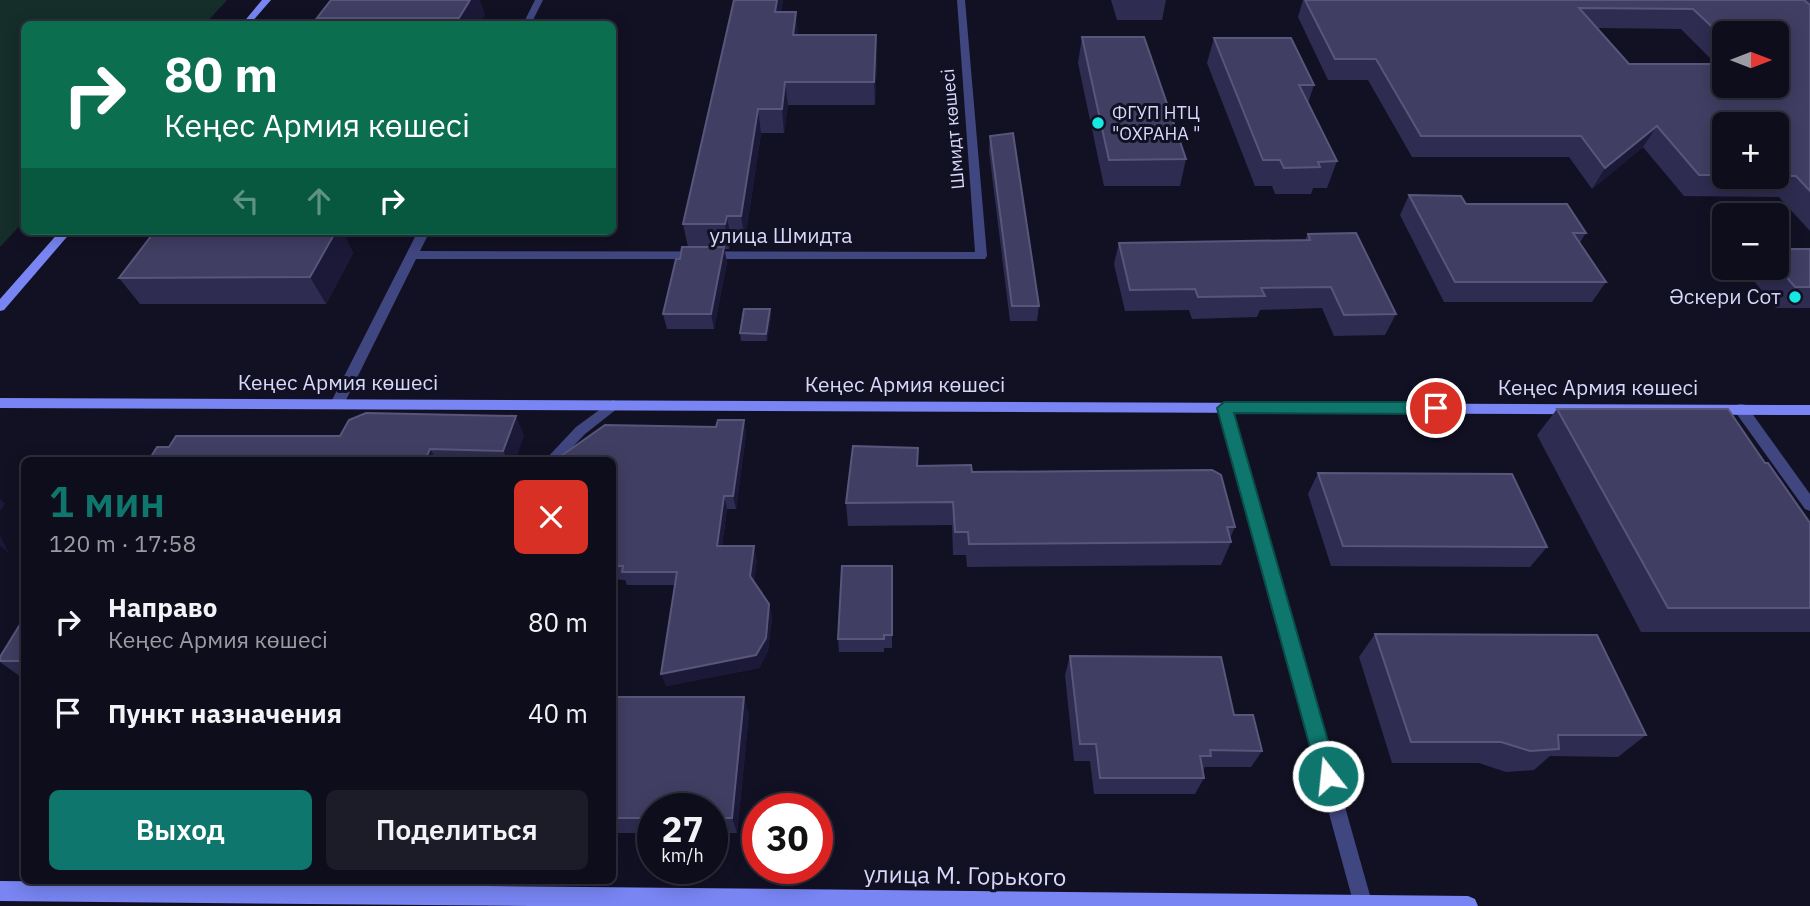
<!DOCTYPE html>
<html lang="ru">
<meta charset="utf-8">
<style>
body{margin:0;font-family:"IBM Plex Sans",sans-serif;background:#1c1b28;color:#f1f3f6;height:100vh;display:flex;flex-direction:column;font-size:26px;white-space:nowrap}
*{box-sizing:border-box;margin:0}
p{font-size:23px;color:#9b9ca3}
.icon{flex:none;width:38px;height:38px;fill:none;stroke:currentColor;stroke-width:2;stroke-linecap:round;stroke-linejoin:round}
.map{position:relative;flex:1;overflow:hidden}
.side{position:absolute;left:21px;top:457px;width:595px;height:427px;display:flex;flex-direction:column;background:#0e0d1b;border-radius:10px;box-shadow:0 4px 18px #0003,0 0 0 2px #2e2d3a}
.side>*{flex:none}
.hud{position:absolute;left:21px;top:21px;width:595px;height:214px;border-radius:10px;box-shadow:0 4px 18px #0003,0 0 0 2px #2e2d3a;background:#0b6e4f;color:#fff;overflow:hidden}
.needle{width:46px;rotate:90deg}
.tools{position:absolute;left:1712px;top:21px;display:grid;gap:14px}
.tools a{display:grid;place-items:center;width:77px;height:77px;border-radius:10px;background:#0e0d1b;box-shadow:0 4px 18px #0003,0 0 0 2px #2e2d3a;font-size:35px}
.speed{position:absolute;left:637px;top:793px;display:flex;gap:14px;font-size:35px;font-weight:700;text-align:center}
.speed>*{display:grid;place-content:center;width:91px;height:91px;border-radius:50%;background:#0e0d1b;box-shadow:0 4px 18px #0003,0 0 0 2px #2e2d3a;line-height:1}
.speed small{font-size:18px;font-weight:400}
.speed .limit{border:10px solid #d22;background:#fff;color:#111}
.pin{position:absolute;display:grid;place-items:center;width:60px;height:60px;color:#fff;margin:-30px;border:4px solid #fff;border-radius:50%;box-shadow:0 2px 7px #0007}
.me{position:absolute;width:77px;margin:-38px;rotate:344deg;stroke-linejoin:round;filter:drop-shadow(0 0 5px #0008)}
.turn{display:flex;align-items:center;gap:24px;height:147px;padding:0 28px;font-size:32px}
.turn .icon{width:91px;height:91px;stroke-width:2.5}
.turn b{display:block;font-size:49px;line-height:60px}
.lanes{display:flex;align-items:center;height:66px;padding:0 28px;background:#0003;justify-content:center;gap:35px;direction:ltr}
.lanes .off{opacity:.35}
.round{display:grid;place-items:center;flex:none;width:74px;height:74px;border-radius:10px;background:#1c1b28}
.overview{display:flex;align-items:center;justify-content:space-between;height:119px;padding:0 28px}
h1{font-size:42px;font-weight:600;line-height:52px;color:#0f766e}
.cta{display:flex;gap:14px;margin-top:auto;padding:14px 28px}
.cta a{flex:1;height:80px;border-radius:10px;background:#0f766e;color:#fff;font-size:28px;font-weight:600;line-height:80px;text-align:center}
.cta a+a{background:#1c1b28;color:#f1f3f6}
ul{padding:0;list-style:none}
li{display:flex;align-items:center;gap:21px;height:91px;padding:0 28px}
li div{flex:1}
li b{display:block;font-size:26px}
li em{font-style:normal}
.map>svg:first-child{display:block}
</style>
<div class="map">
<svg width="1810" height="906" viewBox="0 0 1810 906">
<rect width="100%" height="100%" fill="#121124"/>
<path fill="#152e29" d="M0 0H227L205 24H24V221L0 247Z"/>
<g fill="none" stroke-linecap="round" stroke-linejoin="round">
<g fill="#40467f" fill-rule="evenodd">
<path d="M535 0H543L531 24H523Z"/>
<path d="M957 0H965L987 256 985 259H416L344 404 342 407H332L330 404 418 231H430L420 251 975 252Z"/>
<path d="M613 400 618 402 620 405 618 408 585 434 560 460H545L576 427Z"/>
<path d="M1225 402 1232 407 1373 906 1354 905 1218 407Z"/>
<path d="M1741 404 1746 405 1810 494V511L1805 509 1736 413 1734 409 1736 405Z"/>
</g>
<g fill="#7885f2" fill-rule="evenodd">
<path d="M262 0H271L250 24H242Z"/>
<path d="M60 231H72L4 310 0 311V299Z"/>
<path d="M0 398 1810 405V415L0 408Z"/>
<path d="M0 881 1468 896 1475 899 1478 906H529L0 901Z"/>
</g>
</g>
<g fill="#2e2c50" fill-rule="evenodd">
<path d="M734 0H783L781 12 798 35 877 59 875 105H788L784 133H761L745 240H731L729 249H724L727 262 714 329H667L663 314 680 259 688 247 683 224Z"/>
<path d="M1111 0H1166L1162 20H1117Z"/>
<path d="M1303 0H1810V231L1779 197 1684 196 1643 147 1592 189 1569 157H1412L1368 80H1328L1298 17ZM1597 28 1681 29 1716 64H1629ZM1724 33 1776 86H1724ZM1724 124H1776V177H1724Z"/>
<path d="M485 14 479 24H320L317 18Z"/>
<path d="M1082 37 1186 159 1180 186H1104L1078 63Z"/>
<path d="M1214 38 1314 85 1308 103 1337 161 1327 188H1313L1311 194H1275L1272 186H1255L1207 63Z"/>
<path d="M990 136 1039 306 1037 321H1010L989 151Z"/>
<path d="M1409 195 1466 204 1586 233 1579 244 1606 282 1592 302H1444L1400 215Z"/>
<path d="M155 231H342L353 253 326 304H140L119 278Z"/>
<path d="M1308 234 1396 314 1385 335 1334 336 1322 308 1260 310 1257 317 1192 319 1189 310 1125 311 1114 264 1119 243 1305 240Z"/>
<path d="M1776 249H1810V308H1776L1745 270 1747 268H1776Z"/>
<path d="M771 316 767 341H741L740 333Z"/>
<path d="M1557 409 1765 463 1810 523V632H1641L1537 435Z"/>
<path d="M744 420 746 434 736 509H727L722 546 757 559 754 581 769 604 772 617 768 651 759 668 666 686 675 585H627L625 580 612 579V460H562L561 456 716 427Z"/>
<path d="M524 435 515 460H149L169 447 340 436Z"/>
<path d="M918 466 972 472 1235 527 1230 538 1231 542 1221 565 967 567 966 555H953L952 525 848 526 846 503Z"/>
<path d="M1318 473 1547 547 1530 567 1331 566 1308 494Z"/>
<path d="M892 566V648H884V652H839L838 639Z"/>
<path d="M24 618V677H21L0 662V657Z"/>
<path d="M1375 634 1646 735 1618 757 1550 756 1534 770 1506 772 1479 763H1392L1359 657Z"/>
<path d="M1070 656 1234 715 1262 751 1251 767H1205L1203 771 1204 778 1195 794H1094L1090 761H1074L1065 675Z"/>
<path d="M612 697 749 714 737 833H712V808H653V833H612Z"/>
</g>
<g fill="#1b1937">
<path d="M470 0H480L485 14 479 24H462L459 18Z"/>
<path d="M777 0H783L777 35 775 12Z"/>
<path d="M796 12 798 35H793Z"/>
<path d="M876 35 877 59 875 105 874 82Z"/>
<path d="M785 82 788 105 784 133 782 109Z"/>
<path d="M758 109 761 133 745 240 741 216Z"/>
<path d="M1657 126 1643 147 1592 189 1605 168Z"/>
<path d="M727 216 731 240 729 249 725 224Z"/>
<path d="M336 231H342L353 253 326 304 310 277Z"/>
<path d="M724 247 727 262 714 329 711 314Z"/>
<path d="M770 309 771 316 767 341 766 334Z"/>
<path d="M516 416 524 435 515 460H508L503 451Z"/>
<path d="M744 420 746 434 736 509 733 496Z"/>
<path d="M430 449 437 460H425Z"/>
<path d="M724 496 727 509 720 559 717 546Z"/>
<path d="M0 499 5 504 0 511Z"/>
<path d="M0 536 9 553 0 546Z"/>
<path d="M754 546 757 559 753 589 750 576Z"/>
<path d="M769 604 772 617 768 651 759 668 666 686 661 674Z"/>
<path d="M744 697 749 714 737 833 732 818Z"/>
</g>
<g fill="#403e62" stroke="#58567a" stroke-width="2" fill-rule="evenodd">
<path d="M331 0H470L459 18H317Z"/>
<path d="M734 0H777L775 12H796L793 35H876L874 82H785L782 109H758L741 216H727L725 224H683Z"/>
<path d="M1305 0H1804L1810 5V191L1796 176H1776V124H1724V175H1699L1657 126 1605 168 1581 136H1421L1376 59H1335ZM1579 8 1693 9 1724 38V33H1776V86H1724V64H1629Z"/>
<path d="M1082 37H1144L1186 159 1109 160Z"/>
<path d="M1214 38H1291L1314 85H1299L1337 161 1318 162 1320 167 1284 168 1280 160H1263Z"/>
<path d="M1013 133 1039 306H1012L990 136Z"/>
<path d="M1409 195 1461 196 1466 204H1567L1586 233H1573L1606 282H1455Z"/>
<path d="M155 231H336L310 277 119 278Z"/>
<path d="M1356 233 1396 314 1344 315 1331 287 1261 288 1265 296 1198 297 1195 289 1130 290 1119 243 1310 240 1308 234Z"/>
<path d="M682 247H724L711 314H663L676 259H680Z"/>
<path d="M1776 249H1810V287H1795L1776 265Z"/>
<path d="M744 309H770L766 334 740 333Z"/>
<path d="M1557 409H1728L1765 463H1768L1810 523V608H1668Z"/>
<path d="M366 413 516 416 503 451 430 449 425 460H149L157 447H169L176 436H340L349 420Z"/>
<path d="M718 420H744L733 496H724L717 546H754L750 576 769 604 766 638 756 655 661 674 677 572H622L623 566H612V460H595L596 457 561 456 605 425 716 427Z"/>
<path d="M853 446 918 448 917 466 971 465 972 472 1212 470 1221 475 1235 527H1227L1231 542 969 544 968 532H955L953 502 846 503Z"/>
<path d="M1318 473 1512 474 1547 547 1343 546Z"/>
<path d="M842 566H892V635H884V639H838Z"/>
<path d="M24 618V661H0V657Z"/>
<path d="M1375 634 1597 635 1646 735H1558L1559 749 1530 751 1501 742H1411Z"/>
<path d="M1070 656 1221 657 1234 715H1253L1262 751 1210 750 1211 756H1200L1204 778H1100L1096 744H1080Z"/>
<path d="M612 697H744L732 818H712V808H653V818H612Z"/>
</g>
<path fill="#0f766e" stroke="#0a4d48" stroke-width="2" d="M1224 402H1436L1443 408 1436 414 1234 413 1338 776 1335 783 1328 786 1321 783 1318 776 1217 408Z"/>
<g fill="#16e9e3" stroke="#121124" stroke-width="2.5">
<circle cx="1098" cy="123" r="7"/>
<circle cx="1795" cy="297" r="7"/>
</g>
<g text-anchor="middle" stroke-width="6" stroke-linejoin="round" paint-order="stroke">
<g font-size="18" fill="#d8d8fb" stroke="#121124" text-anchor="start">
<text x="1112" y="119">ФГУП НТЦ<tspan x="1112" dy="21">"ОХРАНА "</tspan></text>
</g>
<g font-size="18" fill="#d8d8fb" stroke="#121124">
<text transform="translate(953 129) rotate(-95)" y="6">Шмидт көшесі</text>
</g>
<g font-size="21" fill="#d8d8fb" stroke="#121124">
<text x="781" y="243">улица Шмидта</text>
<text x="338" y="390">Кеңес Армия көшесі</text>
<text x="905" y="392">Кеңес Армия көшесі</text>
<text x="1598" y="395">Кеңес Армия көшесі</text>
</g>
<g font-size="21" fill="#d8d8fb" stroke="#121124" text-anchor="end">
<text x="1781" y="304">Әскери Сот</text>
</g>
<g font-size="24" fill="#d8d8fb" stroke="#121124">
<text transform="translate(965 876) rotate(1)" y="8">улица М. Горького</text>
</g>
</g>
</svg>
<div class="tools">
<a><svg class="needle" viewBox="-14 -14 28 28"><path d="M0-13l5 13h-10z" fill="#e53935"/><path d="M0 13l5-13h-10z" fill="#9b9ca3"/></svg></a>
<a>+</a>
<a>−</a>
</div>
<div class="speed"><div>27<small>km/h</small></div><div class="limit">30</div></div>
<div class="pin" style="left:1436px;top:408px;background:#d93025"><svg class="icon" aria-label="arrive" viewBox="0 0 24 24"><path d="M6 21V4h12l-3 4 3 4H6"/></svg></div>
<svg class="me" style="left:1328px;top:776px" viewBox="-20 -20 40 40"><circle r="17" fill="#0f766e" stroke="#fff" stroke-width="3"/><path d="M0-11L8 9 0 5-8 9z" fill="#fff"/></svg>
<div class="hud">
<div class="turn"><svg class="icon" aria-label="right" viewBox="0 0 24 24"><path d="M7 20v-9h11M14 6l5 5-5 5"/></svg><div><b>80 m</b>Кеңес Армия көшесі</div></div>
<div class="lanes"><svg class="icon off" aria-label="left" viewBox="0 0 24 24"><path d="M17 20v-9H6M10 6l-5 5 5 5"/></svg><svg class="icon off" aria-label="ahead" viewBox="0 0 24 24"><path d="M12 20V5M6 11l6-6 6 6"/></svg><svg class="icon" aria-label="right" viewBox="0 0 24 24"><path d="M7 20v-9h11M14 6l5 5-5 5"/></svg></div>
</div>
<section class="side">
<div class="overview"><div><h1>1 мин</h1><p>120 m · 17:58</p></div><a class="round" style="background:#d93025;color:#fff"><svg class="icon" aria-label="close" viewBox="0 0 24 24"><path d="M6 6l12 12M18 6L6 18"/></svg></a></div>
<ul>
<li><svg class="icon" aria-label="right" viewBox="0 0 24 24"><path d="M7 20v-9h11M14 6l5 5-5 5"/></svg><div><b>Направо</b><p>Кеңес Армия көшесі</p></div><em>80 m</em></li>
<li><svg class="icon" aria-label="arrive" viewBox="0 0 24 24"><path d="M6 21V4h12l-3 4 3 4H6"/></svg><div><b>Пункт назначения</b></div><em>40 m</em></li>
</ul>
<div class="cta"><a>Выход</a><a>Поделиться</a></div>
</section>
</div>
